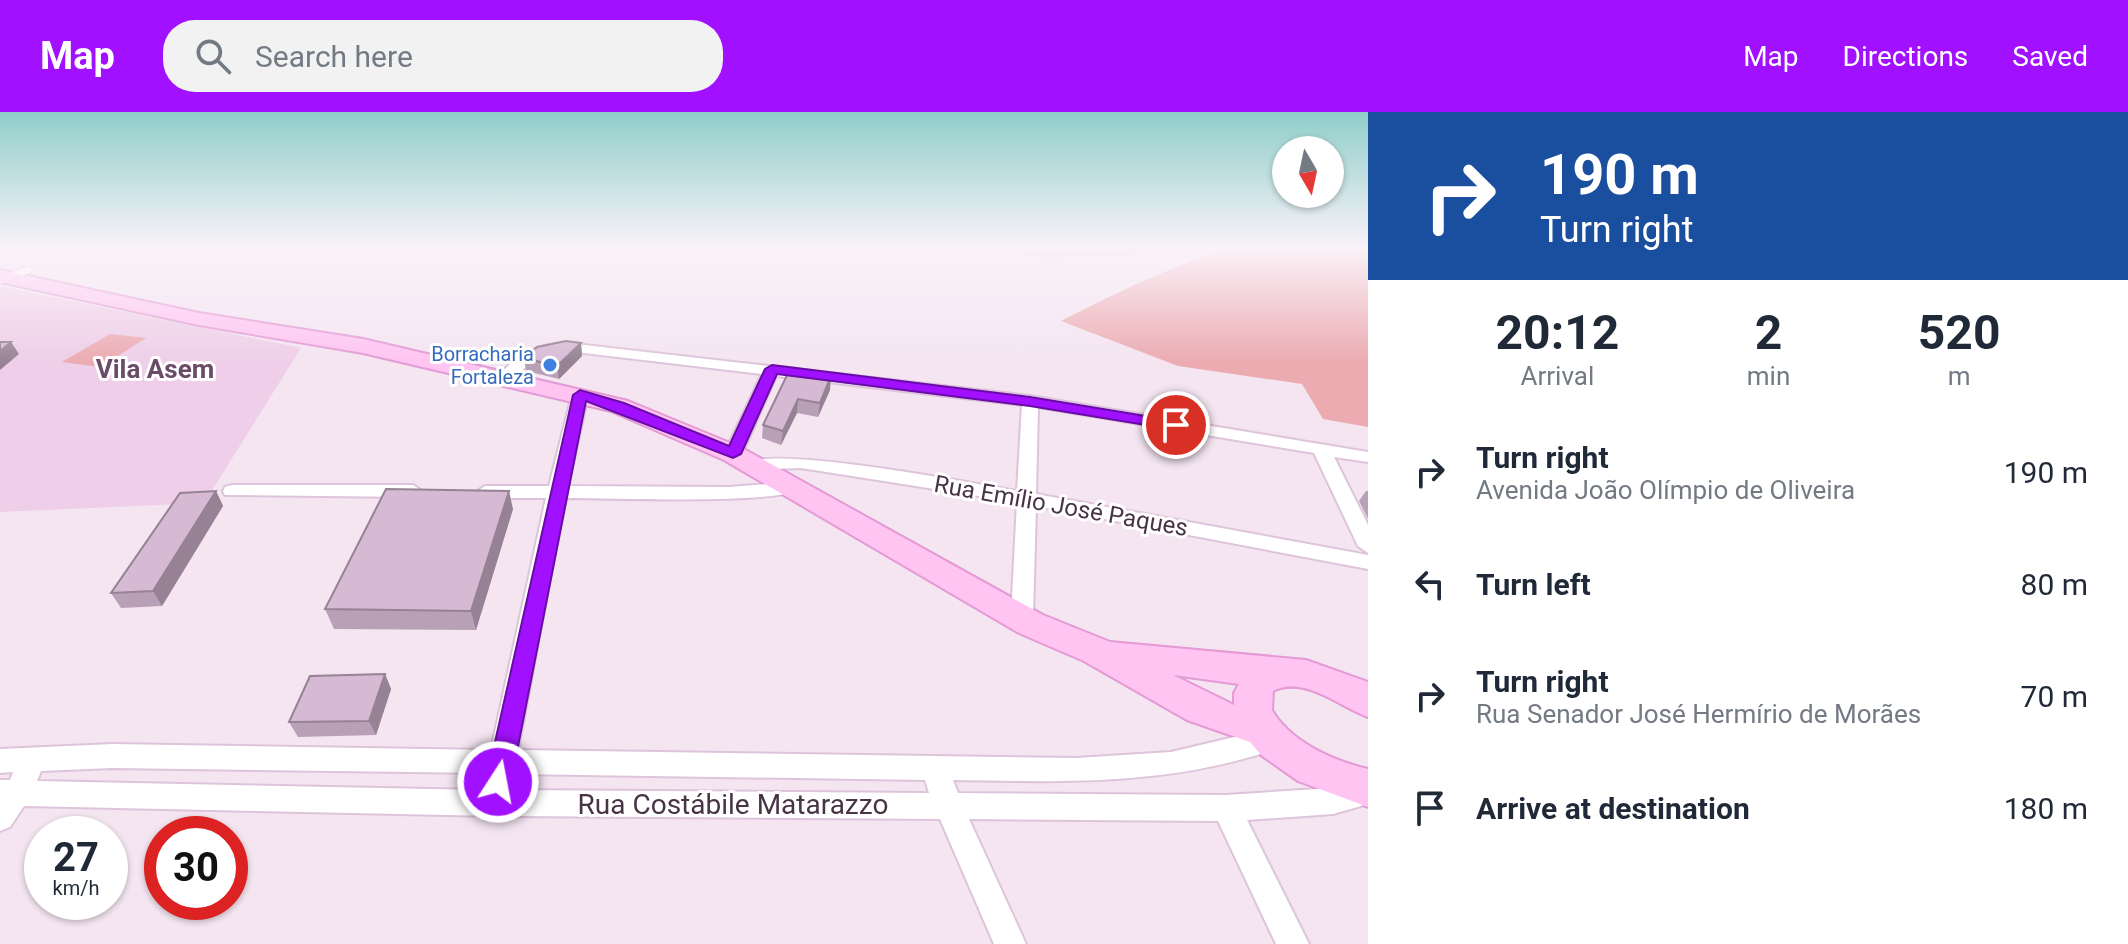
<!DOCTYPE html>
<meta charset="utf-8">
<style>
body{margin:0;font-family:Roboto,sans-serif;background:#f2f2f3;color:#1f2937;height:100vh;display:flex;flex-direction:column;font-size:30px;white-space:nowrap}
*{box-sizing:border-box;margin:0}
p{font-size:26px;color:#747a83}
.icon{flex:none;width:44px;height:44px;fill:none;stroke:currentColor;stroke-width:2;stroke-linecap:round;stroke-linejoin:round}
.map{position:relative;flex:1;overflow:hidden}
.sheet{display:flex;flex-direction:column;background:#fff;width:760px}
.sheet>*{flex:none}
.guide{background:#1a4fa0;color:#fff;overflow:hidden}
.needle{width:52px;rotate:171deg}
.buttons{position:absolute;left:1272px;top:24px;display:grid;gap:16px}
.buttons a{display:grid;place-items:center;width:72px;height:72px;border-radius:50%;background:#fff;box-shadow:0 2px 6px #0004;font-size:40px}
.speed{position:absolute;left:24px;top:704px;display:flex;gap:16px;font-size:40px;font-weight:700;text-align:center}
.speed>*{display:grid;place-content:center;width:104px;height:104px;border-radius:50%;background:#fff;box-shadow:0 2px 6px #0004;line-height:1}
.speed small{font-size:20px;font-weight:400}
.speed .limit{border:12px solid #d22;background:#fff;color:#111}
.pin{position:absolute;display:grid;place-items:center;width:68px;height:68px;color:#fff;margin:-34px;border:4px solid #fff;border-radius:50%;box-shadow:0 2px 8px #0007}
.me{position:absolute;width:88px;margin:-44px;rotate:11deg;stroke-linejoin:round;filter:drop-shadow(0 0 6px #0008)}
.turn{display:flex;align-items:center;gap:28px;height:168px;padding:0 40px;font-size:36px}
.turn .icon{width:104px;height:104px;stroke-width:2.5}
.turn b{display:block;font-size:56px;line-height:68px}
.eta{display:flex;justify-content:space-evenly;align-items:center;height:136px;text-align:center}
.eta b{font-size:48px;font-weight:700;line-height:56px}
ul{padding:0;list-style:none}
li{display:flex;align-items:center;gap:24px;height:112px;padding:0 40px}
li div{flex:1}
li b{display:block;font-size:30px}
li em{font-style:normal}
header{display:flex;align-items:center;gap:48px;box-sizing:border-box;height:112px;padding:0 40px;background:#a111ff;color:#fff}
header strong{font-size:38px}
nav{display:flex;gap:44px;margin-inline-start:auto;font-size:28px}
.search{width:560px;height:72px;background:#f2f2f3;display:flex;align-items:center;gap:20px;box-sizing:border-box;padding:0 28px;border-radius:32px;color:#747a83;font-size:30px}
main{display:flex;flex:1;min-height:0}
.map>svg:first-child{display:block}
</style>
<header>
<strong>Map</strong>
<div class="search"><svg class="icon" aria-label="search" viewBox="0 0 24 24"><circle cx="10" cy="10" r="6"/><path d="M15 15l6 6"/></svg>Search here</div>
<nav><a>Map</a><a>Directions</a><a>Saved</a></nav>
</header>
<main>
<div class="map">
<svg width="1368" height="832" viewBox="0 0 1368 832">
<rect width="100%" height="100%" fill="#f4e5f1"/>
<path fill="#eecee8" d="M0 174 9 176 301 236 204 391 0 400Z"/>
<g fill="#ebabb1">
<path d="M963 135H1225L1119 144 1040 145Z"/>
<path d="M1236 135H1368V315L1323 307 1302 272 1178 254 1061 209C1118 180 1174 152 1236 135Z"/>
<path d="M110 222 146 226 100 255 62 250Z"/>
</g>
<g fill="none" stroke-linecap="round" stroke-linejoin="round">
<defs>
<path id="service" d="M0 168 28 158"/>
<g id="minor">
<path d="M567 231 1030 284 1368 340V350L1334 345 1368 413V441L1358 434 1314 341 1038 295 1036 382 1368 443V457L1036 394 1033 505 1030 511 1022 513 1014 511 1011 505 1017 390 801 356 752 358 743 353C764 331 977 372 1017 379L1022 293 776 264 742 342 733 347 724 342 762 262 567 239 537 245 510 269 505 271 497 266C516 242 536 232 567 231Z"/>
<path d="M580 278 588 283 568 374 729 375 793 370 802 376C787 393 600 386 565 386L518 638 1076 646 1171 640 1272 616 1281 619 1285 627 1281 635C1173 674 1065 670 953 668L958 681 1226 683 1333 676 1368 666V692L1333 702 1247 708 1309 832H1276L1218 709 969 707 1026 832H994L940 707 494 704 24 694 10 715 0 719V668H10L13 660 0 661V637L112 632 491 638 546 386H485L476 380 485 374H549L572 283ZM112 656 486 661 483 678 37 669 41 659ZM514 662 925 668 929 681 511 678Z"/>
<path d="M232 373H413L422 379 413 385 225 383 223 379 225 375Z"/>
</g>
<path id="secondary" d="M0 158 199 201 363 227 628 289 742 336 1043 503 1110 530 1306 548 1368 570V605C1340 595 1304 563 1273 579L1272 598C1290 630 1334 649 1368 657V695L1298 669 1261 643 1250 630 1187 608 1084 549 1019 521 724 348 611 299 363 241 199 213 0 170ZM1173 563 1239 572 1234 581V593Z"/>
</defs>
<use href="#service" stroke="#dec4db" stroke-width="10"/>
<use href="#minor" stroke="#dec4db" stroke-width="4"/>
<use href="#secondary" stroke="#e39ad5" stroke-width="4"/>
<use href="#service" stroke="#fff" stroke-width="7"/>
<use href="#minor" fill="#fff" fill-rule="evenodd"/>
<use href="#secondary" fill="#ffc4f2" fill-rule="evenodd"/>
</g>
<g fill="#b8a0b6">
<path d="M581 231 582 244 559 267 526 259 524 246Z"/>
<path d="M789 259 830 278 818 305 797 301 781 333 762 326 763 313Z"/>
<path d="M216 379 223 394 162 494 121 496 111 481Z"/>
<path d="M1366 379H1368V407L1359 389Z"/>
<path d="M513 397 476 518 334 517 325 497Z"/>
<path d="M385 562 391 577 376 623 298 625 289 610Z"/>
</g>
<g fill="#968294">
<path d="M11 230 19 242 0 258V239Z"/>
<path d="M581 231 582 244 559 267 557 254Z"/>
<path d="M831 264 830 278 818 305 820 291Z"/>
<path d="M798 287 797 301 781 333 783 319Z"/>
<path d="M216 379 223 394 162 494 153 479Z"/>
<path d="M509 379 513 397 476 518 471 499Z"/>
<path d="M385 562 391 577 376 623 369 609Z"/>
</g>
<g fill="#d6bad4" stroke="#968294" stroke-width="2">
<path d="M566 229 581 231 557 254 524 246 537 235Z"/>
<path d="M0 230H11L0 239Z"/>
<path d="M789 259 831 264 820 291 798 287 783 319 763 313Z"/>
<path d="M386 377 509 379 471 499 325 497Z"/>
<path d="M216 379 153 479 111 481 180 381Z"/>
<path d="M385 562 369 609 289 610 310 564Z"/>
</g>
<linearGradient id="sky" x2="0" y2="1"><stop stop-color="#8fceca"/><stop offset="0.54" stop-color="#faf3f9"/><stop offset="1" stop-color="#faf3f9" stop-opacity="0"/></linearGradient>
<rect width="1368" height="251" fill="url(#sky)"/>
<path fill="#a111ff" stroke="#690ba6" stroke-width="2" d="M772 253 1030 285 1176 309 1183 313 1176 318 1030 294 777 262 741 342 733 346 586 289 511 670 507 678 498 681 489 678 486 670 573 283 580 278 624 291 729 334 765 257Z"/>
<circle fill="#3f7fe0" stroke="#fff" stroke-width="3" cx="550" cy="253" r="8"/>
<g text-anchor="middle" stroke-width="6" stroke-linejoin="round" paint-order="stroke">
<g font-size="20" fill="#366cbe" stroke="#fff" text-anchor="end">
<text x="534" y="249">Borracharia<tspan x="534" dy="23">Fortaleza</tspan></text>
</g>
<g font-size="24" fill="#473445" stroke="#fff">
<text transform="translate(1061 394) rotate(10)" y="8">Rua Emílio José Paques</text>
</g>
<g font-size="26" font-weight="bold" fill="#6a4b68" stroke="#fff">
<text x="155" y="266">Vila Asem</text>
</g>
<g font-size="28" fill="#473445" stroke="#fff">
<text x="733" y="702">Rua Costábile Matarazzo</text>
</g>
</g>
</svg>
<div class="buttons">
<a><svg class="needle" viewBox="-14 -14 28 28"><path d="M0-13l5 13h-10z" fill="#e53935"/><path d="M0 13l5-13h-10z" fill="#747a83"/></svg></a>
</div>
<div class="speed"><div>27<small>km/h</small></div><div class="limit">30</div></div>
<div class="pin" style="left:1176px;top:313px;background:#d93025"><svg class="icon" aria-label="arrive" viewBox="0 0 24 24"><path d="M6 21V4h12l-3 4 3 4H6"/></svg></div>
<svg class="me" style="left:498px;top:670px" viewBox="-20 -20 40 40"><circle r="17" fill="#a111ff" stroke="#fff" stroke-width="3"/><path d="M0-11L8 9 0 5-8 9z" fill="#fff"/></svg>
</div>
<section class="sheet">
<div class="guide">
<div class="turn"><svg class="icon" aria-label="right" viewBox="0 0 24 24"><path d="M7 20v-9h11M14 6l5 5-5 5"/></svg><div><b>190 m</b>Turn right</div></div>
</div>
<div class="eta">
<div><b>20:12</b><p>Arrival</p></div>
<div><b>2</b><p>min</p></div>
<div><b>520</b><p>m</p></div>
</div>
<ul>
<li><svg class="icon" aria-label="right" viewBox="0 0 24 24"><path d="M7 20v-9h11M14 6l5 5-5 5"/></svg><div><b>Turn right</b><p>Avenida João Olímpio de Oliveira</p></div><em>190 m</em></li>
<li><svg class="icon" aria-label="left" viewBox="0 0 24 24"><path d="M17 20v-9H6M10 6l-5 5 5 5"/></svg><div><b>Turn left</b></div><em>80 m</em></li>
<li><svg class="icon" aria-label="right" viewBox="0 0 24 24"><path d="M7 20v-9h11M14 6l5 5-5 5"/></svg><div><b>Turn right</b><p>Rua Senador José Hermírio de Morães</p></div><em>70 m</em></li>
<li><svg class="icon" aria-label="arrive" viewBox="0 0 24 24"><path d="M6 21V4h12l-3 4 3 4H6"/></svg><div><b>Arrive at destination</b></div><em>180 m</em></li>
</ul>
</section>
</main>
